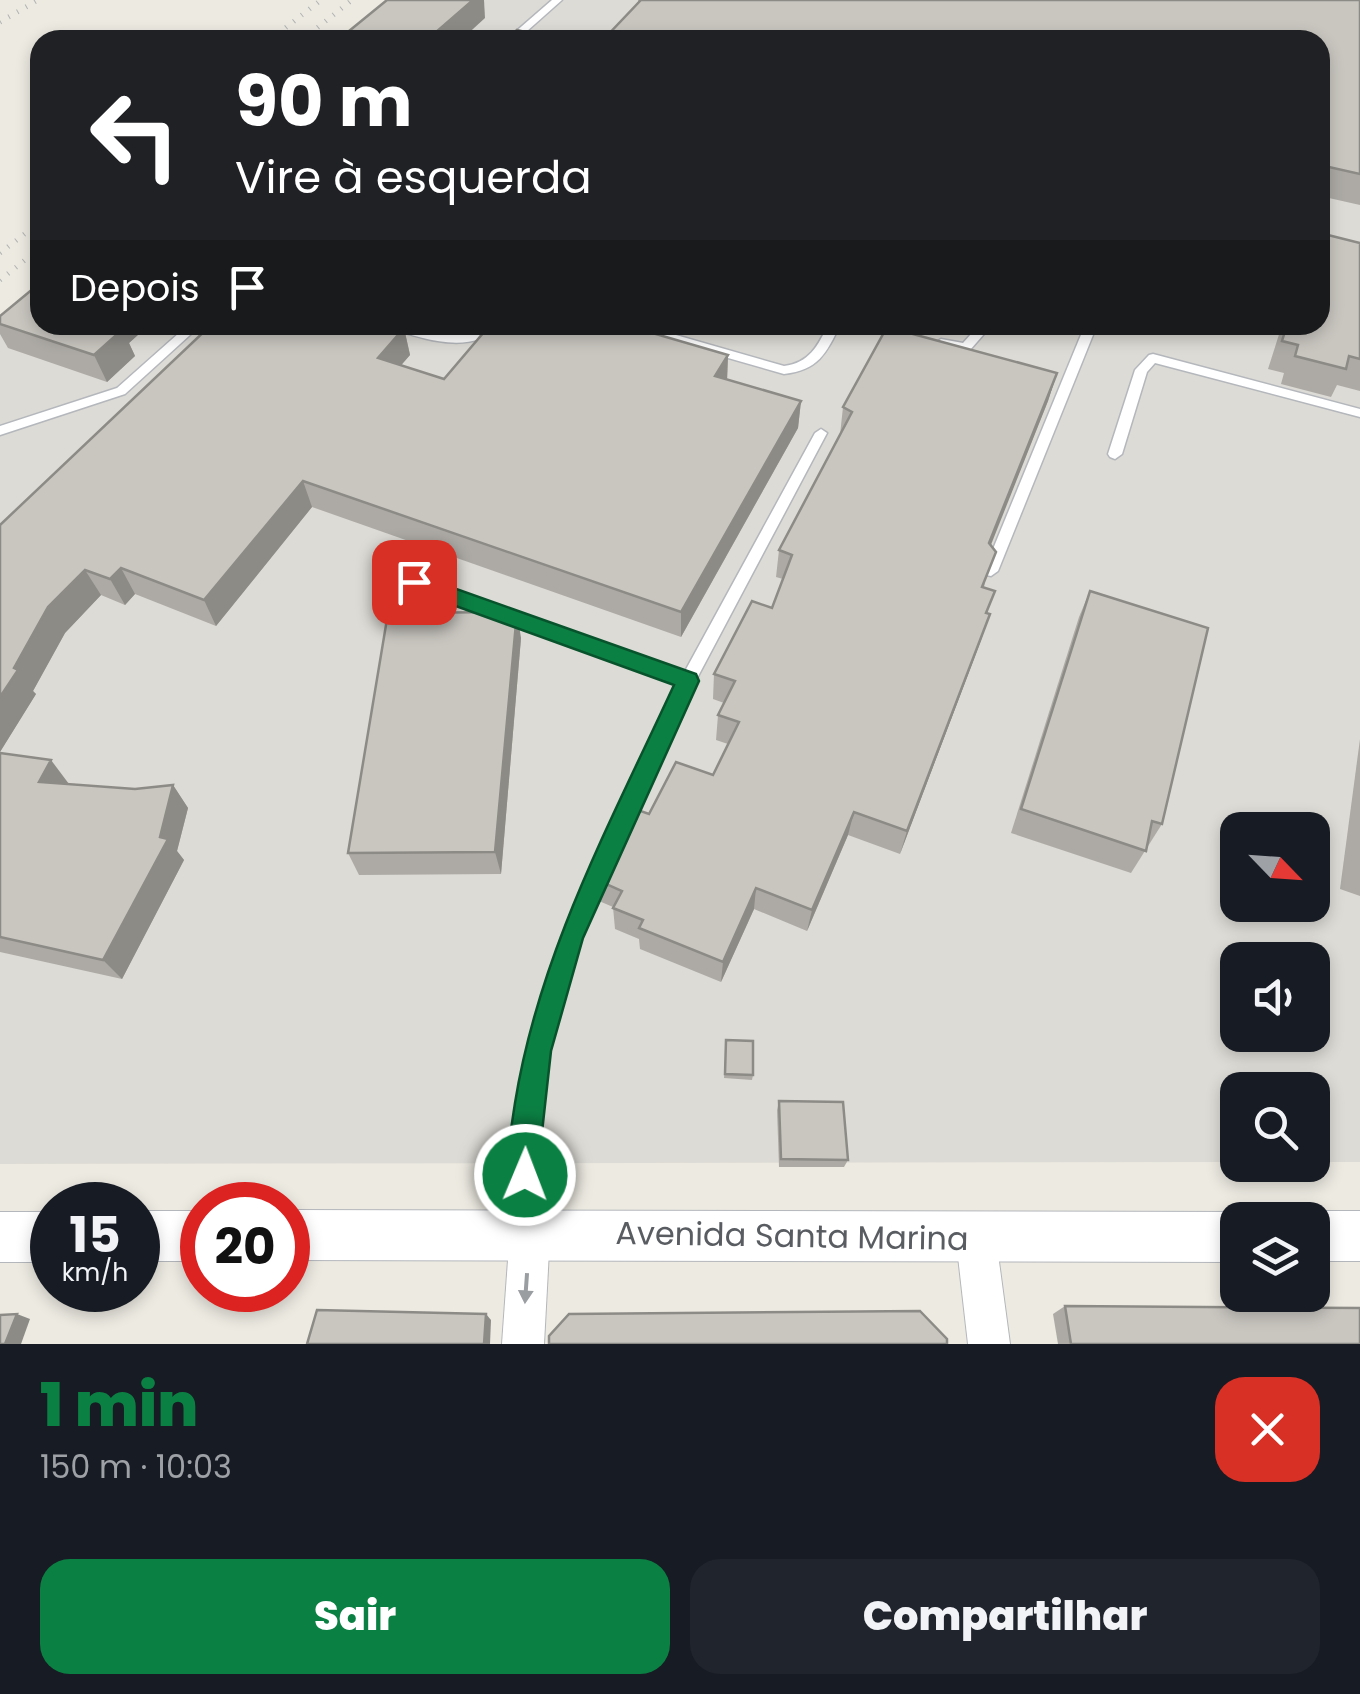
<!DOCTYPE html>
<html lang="pt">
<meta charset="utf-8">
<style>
body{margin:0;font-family:Poppins,sans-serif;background:#20242c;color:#f1f3f6;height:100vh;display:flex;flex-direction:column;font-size:38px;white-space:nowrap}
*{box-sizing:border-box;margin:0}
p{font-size:32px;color:#9ea1a6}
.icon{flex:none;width:55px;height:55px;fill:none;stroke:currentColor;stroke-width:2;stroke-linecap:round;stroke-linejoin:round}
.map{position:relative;height:1344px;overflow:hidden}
.sheet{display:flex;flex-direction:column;background:#171b24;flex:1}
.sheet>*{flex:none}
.hud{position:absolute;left:30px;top:30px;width:1300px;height:305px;border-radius:30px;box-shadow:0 5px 15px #0003;background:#202124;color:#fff;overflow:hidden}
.needle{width:65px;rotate:115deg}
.buttons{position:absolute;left:1220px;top:812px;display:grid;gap:20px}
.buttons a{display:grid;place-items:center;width:110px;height:110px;border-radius:20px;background:#171b24;box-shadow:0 5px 15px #0003;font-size:50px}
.speed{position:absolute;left:30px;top:1182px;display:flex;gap:20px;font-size:50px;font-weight:700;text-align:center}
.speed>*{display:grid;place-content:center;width:130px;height:130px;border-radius:50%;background:#171b24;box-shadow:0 5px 15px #0003;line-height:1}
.speed small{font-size:25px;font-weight:400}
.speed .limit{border:15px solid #d22;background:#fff;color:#111}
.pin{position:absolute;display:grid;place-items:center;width:85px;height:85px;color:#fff;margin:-42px;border-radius:20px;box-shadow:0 5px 15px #0006}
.me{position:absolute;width:110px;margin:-55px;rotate:1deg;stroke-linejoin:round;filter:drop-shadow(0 0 8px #0008)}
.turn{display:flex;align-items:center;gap:35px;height:210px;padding:0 40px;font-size:45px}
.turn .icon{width:130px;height:130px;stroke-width:2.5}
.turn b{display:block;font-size:70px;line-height:85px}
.then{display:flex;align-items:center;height:95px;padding:0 40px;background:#0003;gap:20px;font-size:38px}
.round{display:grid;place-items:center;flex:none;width:105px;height:105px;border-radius:30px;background:#20242c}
.overview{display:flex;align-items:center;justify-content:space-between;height:170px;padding:0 40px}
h1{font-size:60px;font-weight:800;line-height:75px;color:#0b8043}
.button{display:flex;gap:20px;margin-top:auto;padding:20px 40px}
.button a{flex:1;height:115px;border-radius:30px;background:#0b8043;color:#fff;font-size:40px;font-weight:800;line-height:115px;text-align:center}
.button a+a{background:#20242c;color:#f1f3f6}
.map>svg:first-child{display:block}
</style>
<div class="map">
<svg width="1360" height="1344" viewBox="0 0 1360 1344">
<rect width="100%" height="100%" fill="#eceae1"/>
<path fill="#dddbd5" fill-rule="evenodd" d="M387 0H1360V1162H1313L1312 1090H1238L1237 1162 0 1164V318L40 325H1320V40H338ZM1238 830H1312V905H1238ZM1238 960H1312V1035H1238Z"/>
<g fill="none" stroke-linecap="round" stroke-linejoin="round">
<defs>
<g id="service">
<path d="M552 0H562L517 40H506Z"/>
<path d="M188 325H201L125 394 0 435V426L117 388Z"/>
<path d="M386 325C411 325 433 336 457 335 474 335 486 325 503 325 470 356 426 339 388 328Z"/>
<path d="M621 325H641L784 366C809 363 818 346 828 325H840C826 354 818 370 784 374L623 328Z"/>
<path d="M869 325H889L908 330 910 333 904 337 871 328Z"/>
<path d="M971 325H983L984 334 970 350 941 347 935 343 941 339 963 343 972 333Z"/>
<path d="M1085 325H1097L998 571 991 576 986 575 984 571Z"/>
<path d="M1153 354 1360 409V417L1155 363 1147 372 1122 454 1115 459 1110 457 1108 454 1135 370 1149 355Z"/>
<path d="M821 429 827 433 695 682 579 937 546 1051 533 1150 540 1229 537 1236 530 1239 523 1236 520 1229 513 1150 528 1051 561 937 679 684 409 586 407 582 414 577 419 578 684 673 815 433Z"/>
</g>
<g id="minor">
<path d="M530 1212 544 1218 550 1232 544 1344H502L510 1232 516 1218Z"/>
<path d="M976 1219 990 1225 996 1239 1010 1344H968L956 1239 962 1225Z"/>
</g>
<g id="tertiary">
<path d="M288 1210 1238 1212 1256 1220H1238V1262L288 1260Z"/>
<rect x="138" y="1211" width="64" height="50"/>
<path d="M1312 1211H1360V1261H1312V1220H1294Z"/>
<rect x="0" y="1212" width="52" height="50"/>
</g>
</defs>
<use href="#service" stroke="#b4b7bc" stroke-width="3"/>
<use href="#minor" stroke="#b4b7bc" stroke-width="2"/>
<use href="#tertiary" stroke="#b4b7bc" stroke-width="2"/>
<use href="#service" fill="#fff" fill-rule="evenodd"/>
<use href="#minor" fill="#fff" fill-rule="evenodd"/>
<use href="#tertiary" fill="#fff" fill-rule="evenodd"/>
<g stroke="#b2b3b3" stroke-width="5" stroke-dasharray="1 9" stroke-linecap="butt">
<path d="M0 22 38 0"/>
<path d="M270 40 321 0"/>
<path d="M302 40 352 0"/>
<path d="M0 253 40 222"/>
<path d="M0 280 40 248"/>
</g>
</g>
<g fill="#adaaa5">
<path d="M638 0H1360V205L1320 196V40H603L638 3Z"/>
<path d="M1360 243V391L1337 385 1331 397 1281 384 1284 373 1268 369 1282 325H1320Z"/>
<path d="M0 316 40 325H149L129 343 135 356 107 382 8 348 0 334Z"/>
<path d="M404 328 410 355 401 365 444 379 728 355 727 379 801 401 798 428 681 637 312 507 216 626 135 594 125 605 101 595 65 633 33 691 36 694 0 752V525Z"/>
<path d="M1057 373 1048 401 990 545 984 588 987 613 981 640 900 854 848 835 807 931 754 909 721 982 640 949 639 939 615 929 613 907 599 901 597 880 649 814 713 775 728 744 716 740 718 715 724 703 713 699 714 674 772 608 783 579 776 577 779 550 840 435 843 407Z"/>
<path d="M1090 591 1162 824 1131 873 1011 833 1079 617Z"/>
<path d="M521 638 501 874 359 875 348 853Z"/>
<path d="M1360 739V896L1340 889Z"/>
<path d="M0 753 69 784 135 789 173 785 188 808 177 851 184 860 122 979 0 952Z"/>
<path d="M726 1040 753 1075 752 1080 724 1078Z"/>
<path d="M779 1101 848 1160 844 1167H779L777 1110Z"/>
<path d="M1065 1306 1360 1344H1058L1053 1314Z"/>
</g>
<g fill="#8d8b86">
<path d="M473 0H484L485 18 461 40H427Z"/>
<path d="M108 325H149L129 343 135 356 107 382 94 355Z"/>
<path d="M404 328 410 355 384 385 378 358Z"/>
<path d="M728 355 727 382 715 376Z"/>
<path d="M1057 373 1048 401 981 570 989 543Z"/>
<path d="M801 401 798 428 681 637V612Z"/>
<path d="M303 481 312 507 216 626 204 600Z"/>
<path d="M121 568 135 594 125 605 110 579Z"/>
<path d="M85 570 101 595 65 633 33 691 36 694 0 752V697L14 668 48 607Z"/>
<path d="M517 612 521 638 501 874 495 852Z"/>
<path d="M990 614 981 640 900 854 907 831Z"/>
<path d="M51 760 69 784 39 782Z"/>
<path d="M173 785 188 808 177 851 184 860 122 979 103 960 160 837Z"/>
<path d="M854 812 848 835 807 931 812 910Z"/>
<path d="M756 888 754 909 721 982 723 962Z"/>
<path d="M17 1314 30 1319 21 1344H5Z"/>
<path d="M486 1314 491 1320 490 1344H484Z"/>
</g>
<g fill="#c9c6c0" stroke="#8d8b86" stroke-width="2.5">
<path d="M387 0H473L427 40H338Z"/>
<path d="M641 0H1360V174L1320 165V40H675L668 38 667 40H603Z"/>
<path d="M517 30 558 40H507Z"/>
<path d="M1320 233 1360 243V359L1349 356 1346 369 1295 356 1298 345 1282 341 1287 325H1320Z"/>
<path d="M40 283V325H110L123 329 94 355 0 324V316Z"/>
<path d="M211 325H393L404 328 378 358 444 379 490 325H625L728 355 715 376 801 401 681 612 303 481 204 600 121 568 110 579 85 570 48 607 14 668 18 670 0 697V525Z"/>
<path d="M887 327 1057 373 989 543 996 552 982 587 995 591 986 613 990 614 907 831 854 812 812 910 756 888 723 962 639 928 643 920 613 908 622 891 597 880 632 808 649 814 676 762 713 775 739 722 718 715 735 681 714 674 752 601 772 608 792 555 779 550 852 412 843 407Z"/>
<path d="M1090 591 1208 628 1162 824 1152 821 1146 851 1021 809Z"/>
<path d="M517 612 495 852 348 853 388 613Z"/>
<path d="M0 753 51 760 39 782 135 789 173 785 160 837 168 839 103 960 0 937Z"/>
<path d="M726 1040 753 1041V1075L725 1074Z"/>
<path d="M779 1101 843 1102 848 1160 781 1159Z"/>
<path d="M1065 1306 1360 1308V1344H1071Z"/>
<path d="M317 1310 486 1314 484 1344H307Z"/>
<path d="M920 1311 947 1339V1344H549V1336L569 1314Z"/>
<path d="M17 1314 5 1344H0V1315Z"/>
</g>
<defs><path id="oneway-solid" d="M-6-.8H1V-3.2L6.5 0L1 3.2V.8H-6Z" transform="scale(2.5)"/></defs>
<use fill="#9b9ea1" href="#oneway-solid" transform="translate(526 1288) rotate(94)"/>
<path fill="#0b8043" stroke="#07532c" stroke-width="2.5" d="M414 574 696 674 699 681 583 938 551 1051 536 1186 525 1190 515 1186C504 1159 511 1131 515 1103 539 953 611 822 674 685L406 588 403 582Z"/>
<g text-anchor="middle" stroke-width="8" stroke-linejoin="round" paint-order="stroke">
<g font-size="32" fill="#595d62" stroke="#fff">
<text transform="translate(792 1236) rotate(1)" y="11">Avenida Santa Marina</text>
</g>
</g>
</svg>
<div class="buttons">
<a><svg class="needle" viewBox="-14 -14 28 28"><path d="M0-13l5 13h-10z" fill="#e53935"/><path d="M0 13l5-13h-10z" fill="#9ea1a6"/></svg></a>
<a><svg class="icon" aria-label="sound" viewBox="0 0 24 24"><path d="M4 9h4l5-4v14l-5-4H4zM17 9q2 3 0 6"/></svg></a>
<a><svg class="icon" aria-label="search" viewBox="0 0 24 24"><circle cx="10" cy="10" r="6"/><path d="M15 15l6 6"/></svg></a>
<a><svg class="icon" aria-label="layers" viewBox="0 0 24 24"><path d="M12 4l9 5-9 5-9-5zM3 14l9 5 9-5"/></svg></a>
</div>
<div class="speed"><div>15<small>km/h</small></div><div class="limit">20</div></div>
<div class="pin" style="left:414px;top:582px;background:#d93025"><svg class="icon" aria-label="arrive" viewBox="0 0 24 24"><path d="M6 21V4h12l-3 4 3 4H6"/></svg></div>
<svg class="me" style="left:525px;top:1175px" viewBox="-20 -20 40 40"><circle r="17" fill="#0b8043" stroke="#fff" stroke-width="3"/><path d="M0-11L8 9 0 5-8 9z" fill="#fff"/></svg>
<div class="hud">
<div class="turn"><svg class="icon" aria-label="left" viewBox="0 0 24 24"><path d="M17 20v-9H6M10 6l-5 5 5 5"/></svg><div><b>90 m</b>Vire à esquerda</div></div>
<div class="then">Depois<svg class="icon" aria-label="arrive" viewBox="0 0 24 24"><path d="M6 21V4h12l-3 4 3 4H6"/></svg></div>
</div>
</div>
<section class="sheet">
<div class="overview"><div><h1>1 min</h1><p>150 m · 10:03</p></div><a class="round" style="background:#d93025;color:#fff"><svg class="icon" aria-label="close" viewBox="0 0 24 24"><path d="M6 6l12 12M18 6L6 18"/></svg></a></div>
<div class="button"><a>Sair</a><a>Compartilhar</a></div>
</section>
